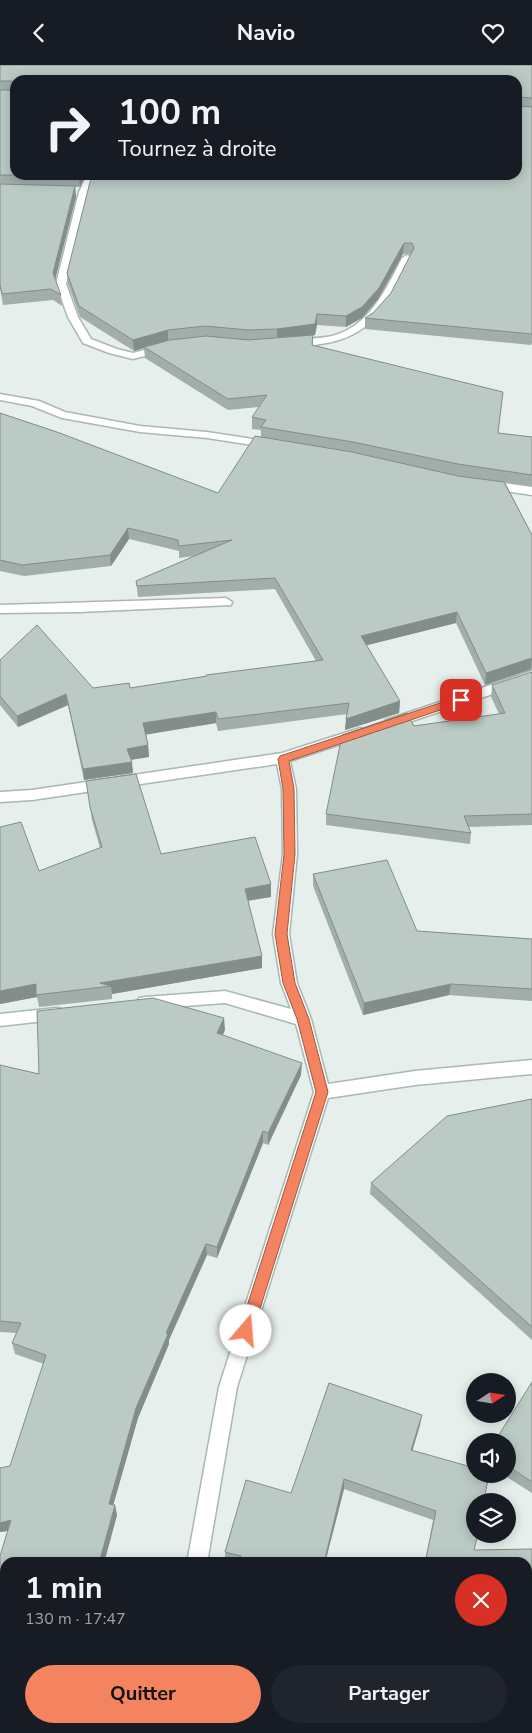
<!DOCTYPE html>
<html lang="fr">
<meta charset="utf-8">
<style>
body{margin:0;font-family:"Nunito Sans",sans-serif;background:#20242c;color:#f1f3f6;height:100vh;display:flex;flex-direction:column;font-size:19px;white-space:nowrap}
*{box-sizing:border-box;margin:0}
p{font-size:16px;color:#9ea1a6}
.icon{flex:none;width:28px;height:28px;fill:none;stroke:currentColor;stroke-width:2;stroke-linecap:round;stroke-linejoin:round}
.map{position:relative;flex:1;overflow:hidden}
.details{position:absolute;left:0px;top:1492px;width:532px;height:176px;display:flex;flex-direction:column;background:#171b24;border-radius:15px 15px 0 0;box-shadow:0 2px 12px #0003}
.details>*{flex:none}
.top-card{position:absolute;left:10px;top:10px;width:512px;height:105px;border-radius:15px;box-shadow:0 2px 12px #0003;background:#171b24;color:#f1f3f6;overflow:hidden}
.needle{width:32px;rotate:78deg}
.buttons{position:absolute;left:466px;top:1308px;display:grid;gap:10px}
.buttons a{display:grid;place-items:center;width:50px;height:50px;border-radius:50%;background:#171b24;box-shadow:0 2px 12px #0003;font-size:25px}
.pin{position:absolute;display:grid;place-items:center;width:42px;height:42px;color:#fff;margin:-21px;border-radius:10px;box-shadow:0 2px 8px #0006}
.me{position:absolute;width:55px;margin:-28px;rotate:18deg;stroke-linejoin:round;filter:drop-shadow(0 0 4px #0008)}
.turn{display:flex;align-items:center;gap:18px;height:105px;padding:0 25px;font-size:22px}
.turn .icon{width:65px;height:65px;stroke-width:2.5}
.turn b{display:block;font-size:35px;line-height:42px}
.round{display:grid;place-items:center;flex:none;width:52px;height:52px;border-radius:26px;background:#20242c}
.headline{display:flex;align-items:center;justify-content:space-between;height:85px;padding:0 25px}
h1{font-size:30px;font-weight:700;line-height:38px}
.action{display:flex;gap:10px;margin-top:auto;padding:10px 25px}
.action a{flex:1;height:58px;border-radius:30px;background:#f4845f;color:#111;font-size:20px;font-weight:700;line-height:58px;text-align:center}
.action a+a{background:#20242c;color:#f1f3f6}
header{display:flex;justify-content:space-between;align-items:center;height:65px;padding:0 25px;background:#171b24;font-size:22px;font-weight:700}
.map>svg:first-child{display:block}
</style>
<header><svg class="icon" aria-label="back" viewBox="0 0 24 24"><path d="M15 5l-7 7 7 7"/></svg>Navio<svg class="icon" aria-label="heart" viewBox="0 0 24 24"><path d="M12 20l-8-8c-3-5 5-10 8-4 3-6 11-1 8 4z"/></svg></header>
<div class="map">
<svg width="532" height="1668" viewBox="0 0 532 1668">
<rect width="100%" height="100%" fill="#e6efeb"/>
<g fill="none" stroke-linecap="round" stroke-linejoin="round">
<defs>
<g id="street">
<path d="M87 110H97L89 127 66 219 78 252 91 274 117 284 133 288 163 280 168 283 167 285 133 294 109 288 83 278 68 252 56 219 79 127Z"/>
<path d="M407 190 412 193C390 236 373 273 320 279 311 281 298 284 289 281L288 279 289 277C303 273 318 274 332 271 369 262 386 224 402 193Z"/>
<path d="M0 329 39 336 65 347 140 361 207 367 272 377 278 380 272 383 207 373 140 367 62 353 32 341 0 335Z"/>
<path d="M489 416 532 422V430L485 423 483 420 485 417Z"/>
<path d="M226 533 232 537 231 540 80 547 0 548V540Z"/>
<path d="M532 606V616L391 663 386 661 384 658 386 655Z"/>
<path d="M360 663 365 665 367 668 365 671 290 696 296 724 297 789 289 869 297 918 311 954 328 1019 415 1006 532 995V1009L415 1020 328 1033 237 1322 207 1498H187L219 1322 314 1027 296 959 225 938 145 944 139 943 137 938 139 933 145 932 225 926 291 944 281 918 273 869 283 789 282 724 277 699 32 735 0 737V727L32 725 282 688Z"/>
<path d="M56 943 62 944 64 949 62 954 0 961V949Z"/>
<rect x="156" y="1664" width="22" height="4"/>
</g>
</defs>
<use href="#street" stroke="#a8b8b2" stroke-width="3"/>
<use href="#street" fill="#fff" fill-rule="evenodd"/>
</g>
<g fill="#a1aea9">
<path d="M0 0H532V278L531 280 365 264V253L373 248 391 228 411 189H403L378 234 362 253 346 262 317 260 315 270H311H313V281L498 368 532 372V421L505 417 532 470V605L485 620 456 558 366 580 400 636 399 648 345 665 347 649 218 666 216 658 146 669 148 680 149 692 131 695 133 708 84 715 68 640 18 662 0 640V595L93 623H130L316 596 275 524 138 532 136 516 195 491 179 493V486L129 474 111 501 24 511 0 506V348L218 428 261 372V365L252 364V352L259 342 228 345 145 293 144 283 134 286 80 252 68 219 67 208 518 15 15 110H85L80 122H75L76 132 55 214 61 230 62 241 53 235 3 240 0 223Z"/>
<path d="M532 607V760L469 762 471 768 470 779 326 760V749L414 661 499 649 491 632 492 620Z"/>
<path d="M86 716 161 789 271 819V832L248 836 262 891V903L112 929V934L39 942 37 932 0 939 39 806 100 783 92 755Z"/>
<path d="M313 809 417 866 532 874V936L449 930 363 950 313 821Z"/>
<path d="M225 965 222 970 301 1010 268 1080 263 1078 217 1193 207 1190 169 1275V1279L138 1353 113 1440H115L117 1450 104 1498H5V1553L0 1552V1491L8 1466 0 1467V1403L10 1401 44 1299 15 1289 12 1278 17 1268 0 1267V1000L39 1009Z"/>
<path d="M532 1034V1275L370 1129 371 1118Z"/>
<path d="M532 1317V1428L502 1409H508V1376Z"/>
<path d="M420 1360 412 1385 474 1485 532 1484V1617H528V1498H425L433 1455 344 1424 325 1498H232L225 1495V1487L291 1428Z"/>
<path d="M5 1558V1617L0 1616V1574Z"/>
<path d="M305 1664H477L475 1668H379L372 1665 373 1668H306Z"/>
</g>
<g fill="#838d89">
<path d="M79 110H85L80 122 79 111Z"/>
<path d="M75 121 76 132 54 219 53 208Z"/>
<path d="M404 178 403 189 378 234 362 253 346 262V251Z"/>
<path d="M317 249V260L315 270 277 275V264Z"/>
<path d="M168 265V276L144 282V283L134 286 133 275Z"/>
<path d="M128 463 129 474 111 501 110 490Z"/>
<path d="M457 547 456 558 360 582 361 571Z"/>
<path d="M532 593 531 604 485 620 486 608Z"/>
<path d="M66 629 68 640 18 662 17 651Z"/>
<path d="M400 636 399 648 345 665 346 654Z"/>
<path d="M216 647V658L144 670 143 658Z"/>
<path d="M148 680 149 692 128 695 127 684Z"/>
<path d="M132 697 133 708 84 715 83 704Z"/>
<path d="M271 819V832L245 836V824Z"/>
<path d="M262 891V903L112 929 111 921 100 918Z"/>
<path d="M36 919 37 932 0 939V926Z"/>
<path d="M451 919 449 930 363 950 364 938Z"/>
<path d="M224 953 225 965 218 981 217 968Z"/>
<path d="M302 998 301 1010 268 1080V1068Z"/>
<path d="M263 1066V1078L217 1193V1182Z"/>
<path d="M206 1179 207 1190 169 1275V1279L138 1353 111 1448 109 1439 136 1343 166 1268Z"/>
<path d="M422 1350 420 1360 410 1394 411 1385Z"/>
<path d="M344 1414V1424L325 1498H324Z"/>
<path d="M115 1440 117 1450 104 1498H99Z"/>
<path d="M11 1455 14 1465 0 1467V1458Z"/>
</g>
<g fill="#bbcac4" stroke="#838d89">
<path d="M0 0H532V33L518 32V41L532 42V269L365 253 373 248 391 228 414 183 412 178H404L379 223 362 242 346 251 317 249 315 259 277 264 248 265 205 261 168 265 133 275 79 241 67 208 90 117 93 110H518V15H15V16H0Z"/>
<rect x="0" y="25" width="15" height="85"/>
<path d="M18 110H79V111Z"/>
<path d="M0 119 75 121 53 208 61 230 51 224 2 229 0 219Z"/>
<path d="M313 270 312 280 503 327 498 368 532 372V410L458 399 353 377 261 362 266 355 252 352 267 330 228 334 144 282 170 275 206 271 248 275Z"/>
<path d="M0 348 57 367 218 428 255 371 352 387 458 411 504 417 532 470V593L486 608 457 547 361 571 400 636 346 654 349 638 218 654 216 647 143 658 148 680 127 684 132 697 83 704 66 629 17 651 0 631V595L37 560 93 623 129 618 130 623 207 611 206 610 323 595 275 513 137 521 136 516 232 475 179 481 178 475 128 463 110 490 22 500 0 495Z"/>
<path d="M532 607V749L464 751 471 768 326 749 342 670 407 648 414 661 505 648 492 620Z"/>
<path d="M136 709 161 789 255 772 271 819 245 824 262 891 100 918 111 921 36 930V919L0 926V762L21 757 39 806 102 782 90 742 86 716Z"/>
<path d="M387 795 417 866 532 874V924L451 919 364 938 313 809Z"/>
<path d="M153 933 224 953 217 968 302 998 268 1068 263 1066 217 1182 206 1179 166 1268 168 1269 136 1343 109 1439 115 1440 99 1498H5V1546L0 1544V1491L11 1455 0 1458V1403L10 1401 46 1290 12 1278 21 1258 0 1256V1000L39 1009 37 946Z"/>
<path d="M532 1034V1262L371 1118 447 1051Z"/>
<path d="M532 1317V1417L508 1401V1376H495Z"/>
<path d="M329 1318 422 1350 411 1385 475 1403V1409H489L484 1436H475V1469H478L474 1485 532 1484V1609H528V1498H425L436 1446 344 1414 324 1498H241V1491L225 1487 246 1415 291 1428Z"/>
<path d="M5 1558V1610L0 1609V1574Z"/>
<path d="M307 1664H372L373 1668H308Z"/>
<path d="M386 1664H477L475 1668H395Z"/>
</g>
<path fill="#f4845f" stroke="#9f563e" d="M461 631 464 632V637L289 696 294 724 295 789 287 869 295 918 309 954 328 1027 253 1266 251 1271 246 1273 241 1271 239 1266 316 1027 297 954 283 918 275 869 284 789 283 724 278 694 280 691Z"/>
</svg>
<div class="buttons">
<a><svg class="needle" viewBox="-14 -14 28 28"><path d="M0-13l5 13h-10z" fill="#e53935"/><path d="M0 13l5-13h-10z" fill="#9ea1a6"/></svg></a>
<a><svg class="icon" aria-label="sound" viewBox="0 0 24 24"><path d="M4 9h4l5-4v14l-5-4H4zM17 9q2 3 0 6"/></svg></a>
<a><svg class="icon" aria-label="layers" viewBox="0 0 24 24"><path d="M12 4l9 5-9 5-9-5zM3 14l9 5 9-5"/></svg></a>
</div>
<div class="pin" style="left:461px;top:635px;background:#d93025"><svg class="icon" aria-label="arrive" viewBox="0 0 24 24"><path d="M6 21V4h12l-3 4 3 4H6"/></svg></div>
<svg class="me" style="left:246px;top:1266px" viewBox="-20 -20 40 40"><circle r="19" fill="#fff"/><path d="M0-13L10 11 0 6-10 11z" fill="#f4845f"/></svg>
<div class="top-card">
<div class="turn"><svg class="icon" aria-label="right" viewBox="0 0 24 24"><path d="M7 20v-9h11M14 6l5 5-5 5"/></svg><div><b>100 m</b>Tournez à droite</div></div>
</div>
<section class="details">
<div class="headline"><div><h1>1 min</h1><p>130 m · 17:47</p></div><a class="round" style="background:#d93025;color:#fff"><svg class="icon" aria-label="close" viewBox="0 0 24 24"><path d="M6 6l12 12M18 6L6 18"/></svg></a></div>
<div class="action"><a>Quitter</a><a>Partager</a></div>
</section>
</div>
